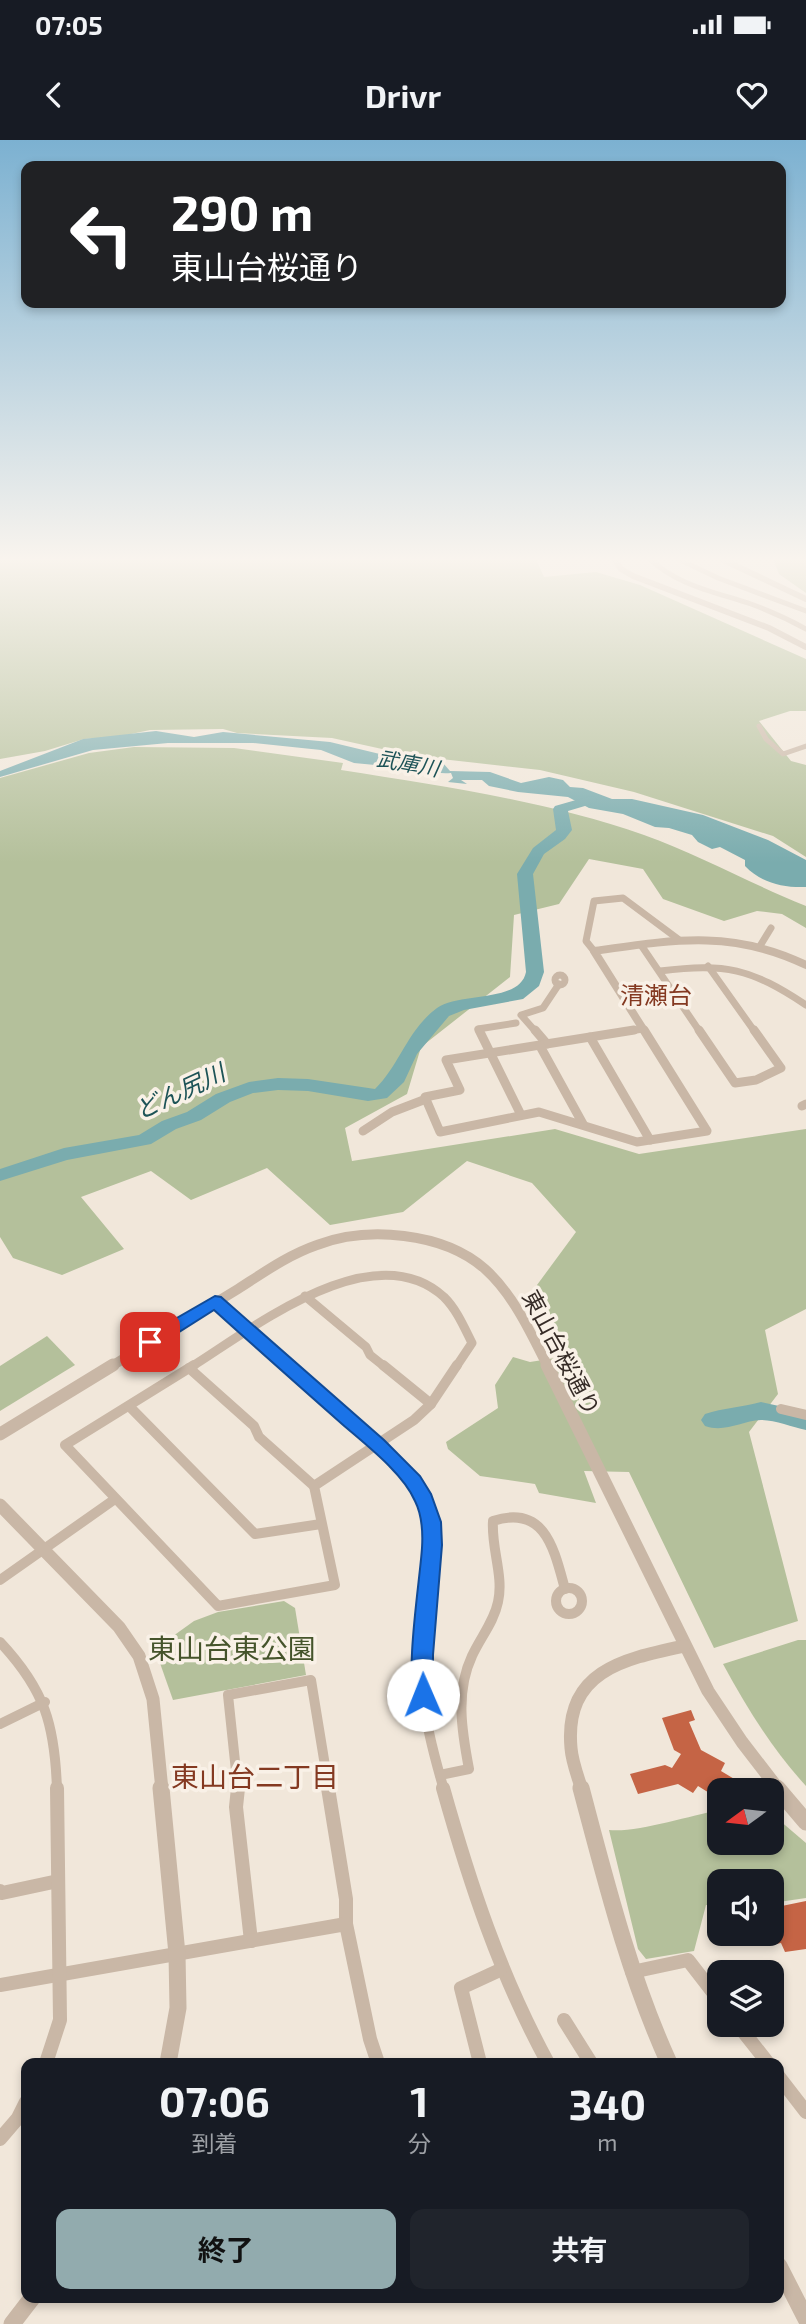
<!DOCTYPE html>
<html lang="ja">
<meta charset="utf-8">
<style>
body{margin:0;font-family:"Exo 2","Noto Sans JP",sans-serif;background:#20242c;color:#f1f3f6;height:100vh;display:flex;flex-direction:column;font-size:26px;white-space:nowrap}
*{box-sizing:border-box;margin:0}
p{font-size:23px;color:#9ea1a6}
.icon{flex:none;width:38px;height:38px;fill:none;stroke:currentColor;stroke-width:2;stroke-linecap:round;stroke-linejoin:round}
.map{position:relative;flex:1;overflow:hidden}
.drawer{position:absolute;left:21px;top:1918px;width:763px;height:245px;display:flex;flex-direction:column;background:#171b24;border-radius:14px;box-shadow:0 4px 10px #0003}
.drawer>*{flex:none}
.banner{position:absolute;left:21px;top:21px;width:765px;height:147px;border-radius:14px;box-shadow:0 4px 10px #0003;background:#202124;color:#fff;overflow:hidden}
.needle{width:46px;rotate:255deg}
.tools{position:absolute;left:707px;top:1638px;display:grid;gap:14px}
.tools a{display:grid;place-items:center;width:77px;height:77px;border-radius:14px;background:#171b24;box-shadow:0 4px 10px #0003;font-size:35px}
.pin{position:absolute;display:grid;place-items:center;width:60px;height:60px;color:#fff;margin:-30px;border-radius:14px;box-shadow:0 4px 10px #0006}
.me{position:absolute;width:77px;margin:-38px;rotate:359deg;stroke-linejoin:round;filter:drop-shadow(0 0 5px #0008)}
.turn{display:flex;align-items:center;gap:24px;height:147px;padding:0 35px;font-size:32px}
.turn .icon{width:91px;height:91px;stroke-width:2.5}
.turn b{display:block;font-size:49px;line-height:60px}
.eta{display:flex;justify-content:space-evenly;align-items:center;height:119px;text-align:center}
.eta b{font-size:42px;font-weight:700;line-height:49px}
.primary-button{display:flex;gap:14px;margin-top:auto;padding:14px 35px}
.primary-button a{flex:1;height:80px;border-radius:14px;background:#92abae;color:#111;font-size:28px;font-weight:700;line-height:80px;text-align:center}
.primary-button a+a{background:#20242c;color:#f1f3f6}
.status{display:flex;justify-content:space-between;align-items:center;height:49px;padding:0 35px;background:#171b24;direction:ltr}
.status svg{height:19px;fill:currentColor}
header{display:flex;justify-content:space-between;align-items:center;height:91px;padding:0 35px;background:#171b24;font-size:32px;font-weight:700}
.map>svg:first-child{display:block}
</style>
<div class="status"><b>07:05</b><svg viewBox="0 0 49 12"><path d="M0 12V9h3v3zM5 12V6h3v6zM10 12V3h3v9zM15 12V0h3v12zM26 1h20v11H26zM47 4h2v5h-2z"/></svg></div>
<header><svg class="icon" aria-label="back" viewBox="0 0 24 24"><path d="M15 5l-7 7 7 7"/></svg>Drivr<svg class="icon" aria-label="heart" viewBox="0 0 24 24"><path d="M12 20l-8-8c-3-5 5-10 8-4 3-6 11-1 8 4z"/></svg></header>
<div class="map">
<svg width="806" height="2184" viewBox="0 0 806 2184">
<rect width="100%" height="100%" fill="#f1e7da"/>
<g fill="#b4c09b">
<path d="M0 417H535L544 437 596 432 640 445 806 519V571H790L759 581 791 621 806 625V717L773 696 634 652 540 630 414 616 332 598 237 593 223 589 150 590 117 597 84 599 45 611 0 619Z"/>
<path d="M769 417H802L806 420V453L779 434 774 421Z"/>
<path d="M134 607 234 608 343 623 341 630C443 646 546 661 644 695 700 715 751 744 806 766V788L782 774 757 771 724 781 663 759 643 729 589 719 559 764 514 775 510 837 421 907 407 954 345 988 352 1021 555 989 639 1014 806 989V1169L765 1190 778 1254 749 1292 798 1481 714 1508 629 1332 584 1331 596 1363 539 1353 535 1344 480 1336 448 1309 446 1302 498 1268 495 1245 513 1217 530 1222 568 1216 537 1145 576 1092 532 1043 467 1021 403 1072 330 1085 267 1028 191 1060 151 1031 81 1057 124 1109 62 1135 13 1118 0 1097V638L89 613Z"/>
<path d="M47 1196 75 1225 0 1271V1226Z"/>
<path d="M284 1461 295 1468 306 1535 173 1560 155 1509 194 1481 218 1472Z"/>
<path d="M798 1500H806V1646C772 1609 747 1568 723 1524Z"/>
<path d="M719 1670V1703H772V1674L806 1703V1758L772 1763V1741H719V1766L706 1765 694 1811 646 1819 638 1809 609 1690C636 1693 689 1676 719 1670Z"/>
</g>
<path fill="#7aacae" d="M156 591 194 597 223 592 330 602 438 628 439 623H443L450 631 490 632 521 643 549 637 563 640 570 647 583 648 612 659H632L703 675 768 700 806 720V747C784 748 761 743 745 726V720L720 707 712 709 698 702 692 695 669 688 655 687 623 674 589 668 568 657 518 652 489 646 482 640H461L467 644 448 642 453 638 451 633C437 634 423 631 408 628L406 629 411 634 385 629 386 626 354 623 321 610 253 603H168L93 610 0 637V631L83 599Z"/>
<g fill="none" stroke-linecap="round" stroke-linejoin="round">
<g fill="#7aacae" fill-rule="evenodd">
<path d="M590 656 595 657 597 660 595 663 568 671 572 690 565 699 544 714 533 734 544 832 539 846 523 859 464 870 449 876 417 914 404 942 387 958 368 961 308 951 278 950 253 953 230 962 201 980 176 989 151 1004 67 1020 0 1041V1029L64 1008 139 995 162 981 187 972 216 954 249 942 278 938 308 939 375 949C399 926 408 889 437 868 460 852 520 863 526 832L517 734 533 708 556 690 553 669 555 666Z"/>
<path d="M761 1262 806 1272V1290C792 1287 775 1280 761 1280 741 1281 725 1293 705 1286L701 1280 705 1274C723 1268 742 1267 761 1262Z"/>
</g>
</g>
<g fill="#c56445">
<path d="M691 1570 695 1580 689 1582 701 1610 725 1623 721 1631 736 1640 730 1650H719V1659L698 1646 693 1653 678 1644 638 1654 630 1634 665 1625 672 1628 681 1614 674 1610 662 1578Z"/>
<path d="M806 1761V1809L785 1812 781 1803 776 1804 772 1792V1768Z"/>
</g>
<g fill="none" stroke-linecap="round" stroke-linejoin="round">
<g stroke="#c9b7a6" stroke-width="5">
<path d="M648 417C675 445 715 452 751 464 770 471 788 479 806 489"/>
<path d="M674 417 718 438 806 471"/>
<path d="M759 586 766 599 783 614 806 606"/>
</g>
<g stroke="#c9b7a6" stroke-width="7">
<path d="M641 805 700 892"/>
<path d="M760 806 771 788"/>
<path d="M594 811 586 801 594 761 623 758 678 799"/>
<path d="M708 826 755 892"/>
<path d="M660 831C726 823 750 828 806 865"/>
<circle cx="560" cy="840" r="5"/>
<path d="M480 892 478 889 516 883"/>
<path d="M536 892 521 875 543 868 559 844"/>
<path d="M623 892 643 889 645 892"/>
</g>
<g stroke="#c9b7a6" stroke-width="9">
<path d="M479 890 521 975"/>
<path d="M535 890 547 904"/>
<path d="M634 890 446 920 460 950 425 957 440 992 539 972 637 1002 707 991 644 890"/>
<path d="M699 890 735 943 756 940 781 928 754 890"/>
<path d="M590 897 650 1000"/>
<path d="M540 906 583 984"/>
<path d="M802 966 806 964"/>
<path d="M363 991 392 972 426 959"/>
<path d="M305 1156 366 1207 370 1215 385 1227"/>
<path d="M215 1162 287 1227"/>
<path d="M191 1227C252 1189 373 1092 444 1157 457 1170 464 1187 472 1203L456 1227"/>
</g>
<g stroke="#c9b7a6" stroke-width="10">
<path d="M194 1225 65 1305 218 1466 335 1445 314 1346 414 1280 431 1264 457 1225"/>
<path d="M285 1225C305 1243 325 1261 345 1278 371 1299 400 1319 418 1347 450 1398 421 1479 422 1536 423 1575 433 1612 444 1650"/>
<path d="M383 1225 431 1264"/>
<path d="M189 1228 254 1286 259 1297 314 1346"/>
<path d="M129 1266 255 1394 321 1384"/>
<path d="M781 1269 806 1275"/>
<path d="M0 1440 115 1359"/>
<circle cx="569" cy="1461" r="13"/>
<path d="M0 1502C45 1550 55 1585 57 1650"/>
<path d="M0 1584 45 1562"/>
<path d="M440 1635 469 1629C462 1592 455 1552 472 1516 480 1498 494 1482 498 1462 504 1436 491 1408 493 1381 545 1364 554 1409 565 1449"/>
<path d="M238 1650 228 1555 311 1540 329 1650"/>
</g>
<g stroke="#c9b7a6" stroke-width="14">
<path d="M238 1648 236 1667 251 1801"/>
<path d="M328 1648 346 1759V1784"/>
<path d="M443 1648C470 1744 500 1835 548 1923"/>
<path d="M0 1751 2 1753 58 1741"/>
<path d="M632 1832 688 1820 719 1860"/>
<path d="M0 1845 346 1784 370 1899 378 1923"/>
<path d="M564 1880 591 1923"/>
<path d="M738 1885 768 1923"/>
<path d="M46 1923 60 1880 57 1648"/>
<path d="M480 1923 461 1848 500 1830"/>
<path d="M779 1937 806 1972"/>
<path d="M0 1999 18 1978 26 1962"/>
</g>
<g stroke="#c9b7a6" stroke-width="6">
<path d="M613 417 621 429 633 436 769 488 806 507"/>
<path d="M717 417 806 459"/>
</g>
<path stroke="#c9b7a6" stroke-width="8" d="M643 889 594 811C672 800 732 789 806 825"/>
<path stroke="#c9b7a6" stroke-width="10" d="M110 1227C153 1201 195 1175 238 1149 263 1133 288 1115 317 1105 367 1086 443 1092 485 1129 513 1154 531 1193 548 1227"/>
<g stroke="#c9b7a6" stroke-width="13">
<path d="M547 1225 708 1551 742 1602 779 1650"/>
<path d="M0 1294 113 1225"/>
<path d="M0 1365 119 1487 139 1516 153 1559 162 1650"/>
<path d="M582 1650C578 1637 572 1622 571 1608 564 1531 623 1519 684 1506"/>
</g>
<g stroke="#c9b7a6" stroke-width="17">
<path d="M161 1648 177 1814 178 1868 168 1923"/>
<path d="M581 1648C606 1742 629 1835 669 1923"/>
<path d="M777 1648 806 1682"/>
<path d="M779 2126 806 2179"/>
<path d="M12 2184 32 2158"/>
</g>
</g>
<linearGradient id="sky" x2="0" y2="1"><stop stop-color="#7cb1d1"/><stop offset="0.58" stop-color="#f9f4ee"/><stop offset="1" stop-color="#f9f4ee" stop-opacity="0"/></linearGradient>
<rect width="806" height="723" fill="url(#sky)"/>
<path fill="#1a73e8" stroke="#114b97" stroke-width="2" d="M215 1156 221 1157 384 1300 420 1336 431 1354 441 1382 442 1405 433 1515V1555L430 1562 423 1565 416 1562C404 1537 420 1440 422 1408 423 1392 422 1375 415 1361 403 1333 365 1304 342 1284 299 1246 256 1208 214 1170L157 1206H144L142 1202 144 1197Z"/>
<g text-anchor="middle" stroke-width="7" stroke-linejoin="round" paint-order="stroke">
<g font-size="21" font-style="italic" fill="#1d5357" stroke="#f9f1e7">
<text transform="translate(408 624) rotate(10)" y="7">武庫川</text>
</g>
<g font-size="23" fill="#362c27" stroke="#f9f1e7">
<text transform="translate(561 1213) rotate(62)" y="8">東山台桜通り</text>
</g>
<g font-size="24" fill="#843921" stroke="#f9f1e7">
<text x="656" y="864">清瀬台</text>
</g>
<g font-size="24" font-style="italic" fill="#1d5357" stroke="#f9f1e7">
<text transform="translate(180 952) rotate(-25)" y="8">どん尻川</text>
</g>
<g font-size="28" fill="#45542b" stroke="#f9f1e7">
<text x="232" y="1519">東山台東公園</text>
</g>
<g font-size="28" fill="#843921" stroke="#f9f1e7">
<text x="255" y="1647">東山台二丁目</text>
</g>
</g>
</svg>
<div class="tools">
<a><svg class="needle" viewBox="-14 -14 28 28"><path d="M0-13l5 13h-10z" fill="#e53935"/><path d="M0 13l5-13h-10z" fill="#9ea1a6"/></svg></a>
<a><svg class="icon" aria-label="sound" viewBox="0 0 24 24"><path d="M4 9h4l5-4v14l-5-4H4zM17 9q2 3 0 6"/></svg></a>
<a><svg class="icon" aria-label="layers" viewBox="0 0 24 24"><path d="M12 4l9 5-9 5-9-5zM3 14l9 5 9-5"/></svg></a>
</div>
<div class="pin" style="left:150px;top:1202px;background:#d93025"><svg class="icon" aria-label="arrive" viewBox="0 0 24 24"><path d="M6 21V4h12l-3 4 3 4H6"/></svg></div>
<svg class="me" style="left:423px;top:1555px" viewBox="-20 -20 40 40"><circle r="19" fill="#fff"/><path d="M0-13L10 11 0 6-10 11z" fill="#1a73e8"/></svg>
<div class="banner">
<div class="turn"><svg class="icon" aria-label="left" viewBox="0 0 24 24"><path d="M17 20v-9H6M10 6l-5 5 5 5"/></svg><div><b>290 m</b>東山台桜通り</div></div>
</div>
<section class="drawer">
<div class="eta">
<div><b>07:06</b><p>到着</p></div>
<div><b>1</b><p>分</p></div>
<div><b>340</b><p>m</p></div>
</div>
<div class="primary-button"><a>終了</a><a>共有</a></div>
</section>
</div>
